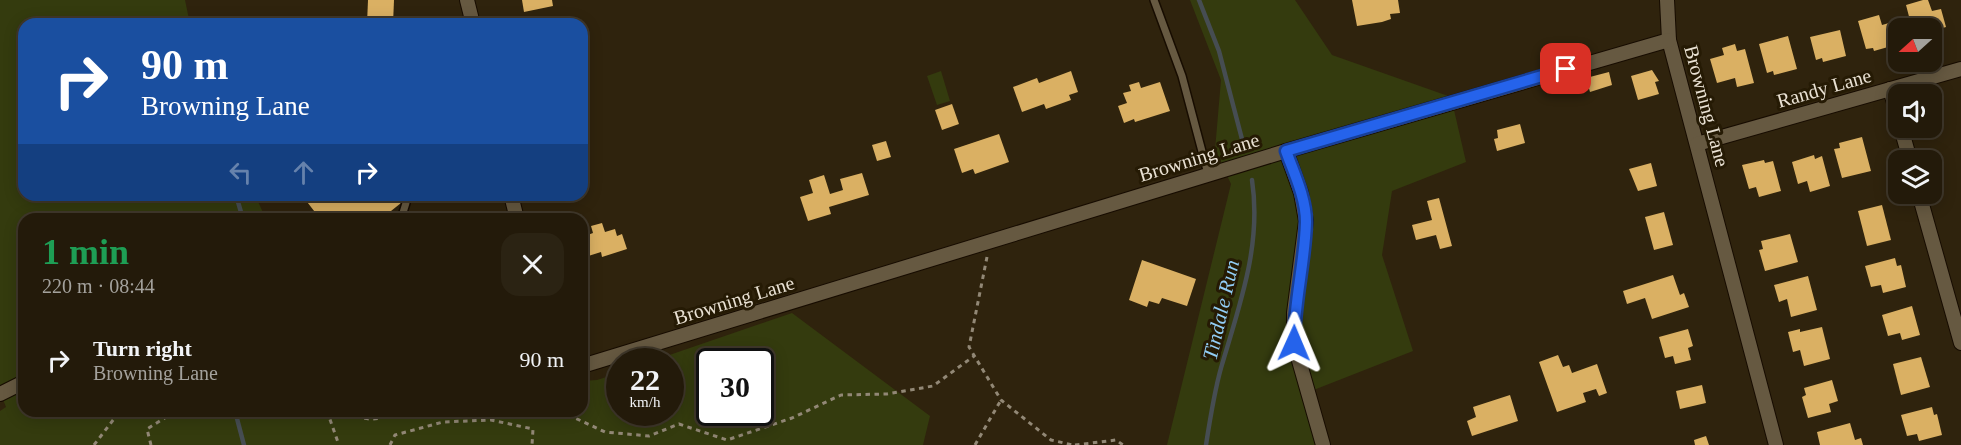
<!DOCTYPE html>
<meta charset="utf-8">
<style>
body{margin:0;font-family:Georgia,serif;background:#2b2313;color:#f1f3f6;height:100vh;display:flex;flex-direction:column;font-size:22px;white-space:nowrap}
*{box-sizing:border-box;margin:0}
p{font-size:20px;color:#a3a19c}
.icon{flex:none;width:33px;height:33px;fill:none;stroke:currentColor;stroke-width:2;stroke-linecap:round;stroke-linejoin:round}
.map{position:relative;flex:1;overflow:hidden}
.details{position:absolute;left:18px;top:213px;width:570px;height:204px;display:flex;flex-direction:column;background:#231a0a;border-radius:18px;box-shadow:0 3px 15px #0003,0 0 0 2px #40382b}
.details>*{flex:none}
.guide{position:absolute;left:18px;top:18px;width:570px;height:183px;border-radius:18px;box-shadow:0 3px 15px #0003,0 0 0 2px #40382b;background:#1a4fa0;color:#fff;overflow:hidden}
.needle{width:39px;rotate:249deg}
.tools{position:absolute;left:1888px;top:18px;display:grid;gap:12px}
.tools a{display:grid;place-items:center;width:54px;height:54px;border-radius:12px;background:#231a0a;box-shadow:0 3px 15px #0003,0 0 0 2px #40382b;font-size:30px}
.speed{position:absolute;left:606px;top:348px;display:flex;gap:12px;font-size:30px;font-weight:700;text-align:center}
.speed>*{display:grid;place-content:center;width:78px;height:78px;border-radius:50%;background:#231a0a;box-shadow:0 3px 15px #0003,0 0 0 2px #40382b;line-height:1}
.speed small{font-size:15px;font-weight:400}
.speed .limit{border:3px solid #111;border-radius:9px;background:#fff;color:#111}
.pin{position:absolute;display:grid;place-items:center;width:51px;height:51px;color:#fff;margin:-26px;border-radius:12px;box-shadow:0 3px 9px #0006}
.me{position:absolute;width:66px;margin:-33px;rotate:1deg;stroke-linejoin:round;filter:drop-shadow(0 0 4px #0008)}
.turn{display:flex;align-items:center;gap:21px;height:126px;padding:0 24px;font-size:27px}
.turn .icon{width:78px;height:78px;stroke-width:2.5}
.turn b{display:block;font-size:42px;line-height:51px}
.lanes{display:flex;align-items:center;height:57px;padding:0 24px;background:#0003;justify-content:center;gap:30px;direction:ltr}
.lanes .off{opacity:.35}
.round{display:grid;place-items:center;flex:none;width:63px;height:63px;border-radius:18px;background:#2b2313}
.overview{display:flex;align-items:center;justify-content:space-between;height:102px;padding:0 24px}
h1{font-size:36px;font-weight:700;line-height:45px;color:#1e9e55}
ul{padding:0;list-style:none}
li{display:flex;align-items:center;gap:18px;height:90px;padding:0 24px}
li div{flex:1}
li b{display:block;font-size:22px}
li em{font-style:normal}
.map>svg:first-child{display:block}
</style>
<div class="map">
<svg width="1961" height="445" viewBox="0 0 1961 445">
<rect width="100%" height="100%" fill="#2f230d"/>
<g fill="#343b0e" fill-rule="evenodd">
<path d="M0 0H185L190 24H24V195H255L266 219H24V411H582V381L597 380 619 373 620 412H670V362L652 361 792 313 930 416 923 445H0V411L6 407 0 392ZM710 362H760V412H710Z"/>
<path d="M1190 0H1295L1332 55 1451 97 1466 162 1392 191 1382 255 1413 351 1306 393 1318 445H1167L1231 184 1215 150 1221 80Z"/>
<path d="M941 71 950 101 937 105 927 76Z"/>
</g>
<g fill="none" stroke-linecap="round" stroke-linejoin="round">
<g stroke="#464d52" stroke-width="4.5">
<path d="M1199 0 1219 51 1243 143"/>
<path d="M236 195 243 219"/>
<path d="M235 411 244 445"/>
<path d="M1206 445C1210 419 1214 393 1221 368 1239 306 1262 246 1252 180"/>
</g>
</g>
<g fill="#dab063">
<path d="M368 0H394L393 24H367Z"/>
<path d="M522 0H552L553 6 524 12Z"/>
<path d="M1352 0H1398L1400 13 1390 14 1391 19 1382 22 1357 26Z"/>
<path d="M1923 0H1928L1932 11 1941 9 1946 27 1932 31V28H1912L1906 5Z"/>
<path d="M1879 15 1882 25 1889 23 1895 45 1874 51 1873 48 1866 49 1858 21Z"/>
<path d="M1840 30 1846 56 1823 62 1822 58 1816 60 1810 37Z"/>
<path d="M1788 36 1797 69 1774 75 1773 71 1767 73 1759 44Z"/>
<path d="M1735 44 1737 51 1745 49 1754 83 1737 87 1735 78 1717 83 1710 59 1724 55 1722 48Z"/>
<path d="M1652 70 1659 81 1655 82 1659 94 1638 100 1631 76Z"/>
<path d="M1071 71 1078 92 1069 95 1071 100 1046 109 1044 104 1022 112 1013 87 1037 78 1039 83Z"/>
<path d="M1609 72 1612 85 1590 92 1586 78Z"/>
<path d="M1139 82 1141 88 1160 82 1170 111 1135 122 1134 119 1124 123 1118 106 1127 103 1123 93 1131 91 1129 85Z"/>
<path d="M952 104 959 124 942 130 935 110Z"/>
<path d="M1520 124 1525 143 1497 151 1494 139 1498 138 1497 130Z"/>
<path d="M999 134 1009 162 975 174 973 169 962 173 954 149Z"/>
<path d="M1862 137 1871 171 1842 178 1834 149 1840 148 1839 143Z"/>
<path d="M886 141 891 157 877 161 872 145Z"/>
<path d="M1814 155 1815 159 1822 156 1830 186 1810 192 1807 181 1798 184 1792 162Z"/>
<path d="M1764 160 1765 163 1773 161 1781 191 1759 197 1756 187 1749 189 1742 165Z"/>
<path d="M1651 163 1657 186 1638 191 1629 169Z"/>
<path d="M862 173 869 195 829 207 831 214 808 221 800 197 813 193 809 180 824 175 830 194 843 190 840 179Z"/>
<path d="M308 195H394L401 203 381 219H330L324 211 318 216 304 198Z"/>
<path d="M1439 198 1452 246 1440 249 1436 235 1416 240 1412 225 1432 220 1427 201Z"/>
<path d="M1882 205 1891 240 1867 246 1858 211Z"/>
<path d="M1664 212 1673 245 1654 250 1645 217Z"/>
<path d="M602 223 605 232 615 229 617 236 622 234 627 249 602 257 601 252 582 258V237L593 233 591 226Z"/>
<path d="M1790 234 1798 262 1765 271 1759 250 1763 249 1761 241Z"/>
<path d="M1895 258 1897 266 1901 265 1906 287 1883 293 1881 285 1871 287 1865 266Z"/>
<path d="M1142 260 1196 279 1187 306 1162 298 1159 304 1149 301 1147 307 1129 300Z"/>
<path d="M1673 275 1680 295 1684 293 1689 307 1652 319 1645 298 1627 304 1623 291Z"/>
<path d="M1808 276 1817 310 1791 317 1787 299 1779 302 1774 285Z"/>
<path d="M1912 306 1920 335 1902 340 1900 333 1888 336 1882 315Z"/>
<path d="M1822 327 1830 359 1804 366 1800 350 1793 352 1788 332 1800 329V332Z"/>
<path d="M1688 329 1693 346 1688 348 1691 360 1675 364 1673 356 1665 358 1659 337Z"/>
<path d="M1558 355 1563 367 1569 365 1572 373 1597 364 1607 393 1599 396 1596 389 1583 393 1586 402 1557 412 1539 362Z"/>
<path d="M1921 357 1930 387 1901 395 1893 364Z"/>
<path d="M1832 380 1838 401 1829 404 1831 412 1808 418 1802 397 1806 395 1804 388Z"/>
<path d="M1702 385 1706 403 1680 409 1676 391Z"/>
<path d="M1510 395 1518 421 1472 436 1467 421 1476 417 1473 407Z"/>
<path d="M1932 407 1934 415 1937 414 1942 435 1919 441 1917 434 1907 436 1901 415Z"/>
<path d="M1850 423 1855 440 1861 438 1863 445H1820L1817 432Z"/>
<path d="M1706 436 1709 445H1695L1694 440Z"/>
</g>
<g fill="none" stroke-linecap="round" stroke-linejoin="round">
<defs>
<g id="lane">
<path d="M1154 0 1182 76 1208 174"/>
<path d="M401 219 406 203 403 195"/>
</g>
<g id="street">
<path d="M467 0 473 24"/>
<path d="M1667 0 1669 40 1776 445"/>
<path d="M1890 89 1899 120"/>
<path d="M1901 128 1910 160"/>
<path d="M1697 144 1961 69"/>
<path d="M1286 151 1301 193 1306 221 1294 313V343L1323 445"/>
<path d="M1919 194 1961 343"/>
<path d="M511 195 517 219"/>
<path d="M582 366 1286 151 1669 40"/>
<path d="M0 394 24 382"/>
</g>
</defs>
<use href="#lane" stroke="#170c00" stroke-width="10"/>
<use href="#street" stroke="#170c00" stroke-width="16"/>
<g stroke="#928876" stroke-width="3" stroke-dasharray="4.5 4.5" stroke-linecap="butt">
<path d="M987 257 969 347 1001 400 1051 440 1073 445"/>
<path d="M327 411 339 445"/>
<path d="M348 411C366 424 381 419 401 411"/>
<path d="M560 411 605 432 649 436 679 424 727 440 792 418 841 395 887 394 933 386 974 356"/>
<path d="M94 445 120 411"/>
<path d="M151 445 147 429 176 411"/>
<path d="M390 445 395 435 443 422 491 420 533 429 532 445"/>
<path d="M975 445 1001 400"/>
<path d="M1075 445 1116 440 1123 445"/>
</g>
<use href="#lane" stroke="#665941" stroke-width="7"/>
<use href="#street" stroke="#665941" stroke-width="14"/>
</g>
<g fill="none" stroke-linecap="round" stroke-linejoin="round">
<defs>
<path id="route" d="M1294 343C1294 302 1305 262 1306 222 1306 198 1294 173 1286 151L1566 69"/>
</defs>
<use href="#route" stroke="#184099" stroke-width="15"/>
<use href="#route" stroke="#2563eb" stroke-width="10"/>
</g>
<g text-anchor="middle" stroke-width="6" stroke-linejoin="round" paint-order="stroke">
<g font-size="20" fill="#e9e1d3" stroke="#251a04">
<text transform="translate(1824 88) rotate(-16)" y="7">Randy Lane</text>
<text transform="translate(1707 106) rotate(75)" y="7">Browning Lane</text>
<text transform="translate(1199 157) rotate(-17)" y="7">Browning Lane</text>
<text transform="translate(734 300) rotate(-17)" y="7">Browning Lane</text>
</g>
<g font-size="21" font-style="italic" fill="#92cdf5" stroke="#251a04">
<text transform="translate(1221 310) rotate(-77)" y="7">Tindale Run</text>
</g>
</g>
</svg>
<div class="tools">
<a><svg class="needle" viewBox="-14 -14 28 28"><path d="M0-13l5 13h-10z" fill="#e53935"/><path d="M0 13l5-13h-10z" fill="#a3a19c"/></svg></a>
<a><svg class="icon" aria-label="sound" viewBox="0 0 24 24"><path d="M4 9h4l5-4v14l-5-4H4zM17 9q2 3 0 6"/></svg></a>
<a><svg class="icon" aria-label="layers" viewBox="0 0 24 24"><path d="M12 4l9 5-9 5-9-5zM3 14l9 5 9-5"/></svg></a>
</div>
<div class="speed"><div>22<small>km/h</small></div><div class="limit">30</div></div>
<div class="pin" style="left:1566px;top:69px;background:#d93025"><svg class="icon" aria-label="arrive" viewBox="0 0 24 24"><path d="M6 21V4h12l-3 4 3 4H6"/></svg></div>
<svg class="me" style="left:1294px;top:343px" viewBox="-20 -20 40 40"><path d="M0-17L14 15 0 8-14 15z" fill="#2563eb" stroke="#fff" stroke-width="4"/></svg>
<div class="guide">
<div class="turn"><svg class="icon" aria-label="right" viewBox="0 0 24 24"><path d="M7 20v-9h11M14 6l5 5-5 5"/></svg><div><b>90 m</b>Browning Lane</div></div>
<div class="lanes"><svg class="icon off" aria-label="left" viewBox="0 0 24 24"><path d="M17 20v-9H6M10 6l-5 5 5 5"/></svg><svg class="icon off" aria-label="ahead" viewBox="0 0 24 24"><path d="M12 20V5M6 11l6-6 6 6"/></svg><svg class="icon" aria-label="right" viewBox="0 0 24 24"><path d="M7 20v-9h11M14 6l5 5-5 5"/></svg></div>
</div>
<section class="details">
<div class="overview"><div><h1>1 min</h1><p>220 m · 08:44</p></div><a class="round"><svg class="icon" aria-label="close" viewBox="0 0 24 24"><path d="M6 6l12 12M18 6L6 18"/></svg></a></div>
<ul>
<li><svg class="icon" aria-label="right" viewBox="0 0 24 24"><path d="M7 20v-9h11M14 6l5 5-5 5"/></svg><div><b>Turn right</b><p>Browning Lane</p></div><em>90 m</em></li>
</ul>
</section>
</div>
